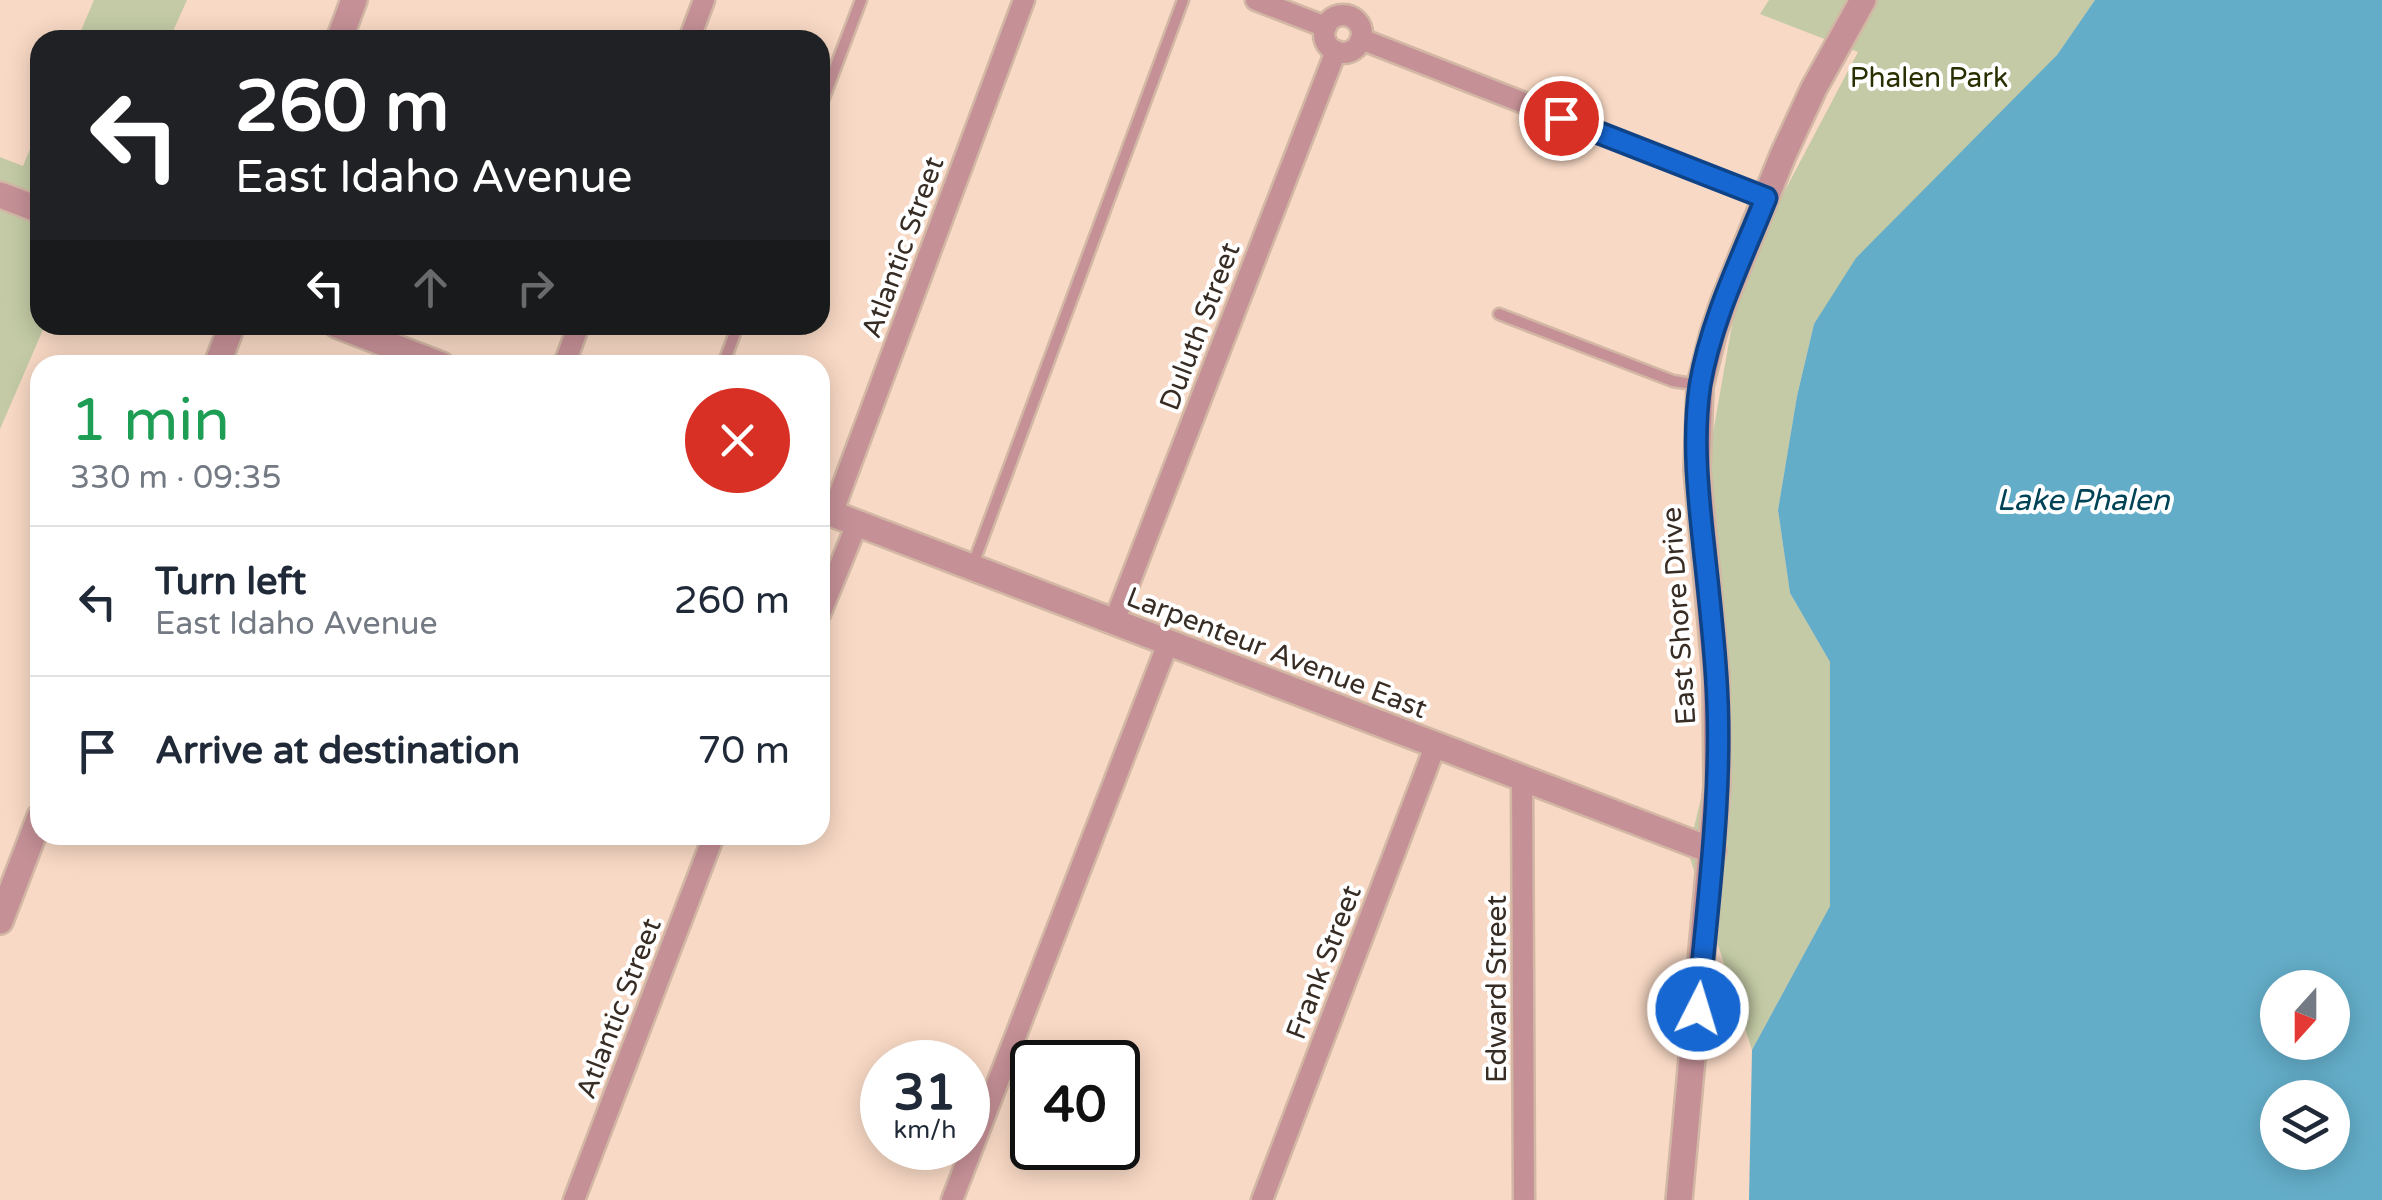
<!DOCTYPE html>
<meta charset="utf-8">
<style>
body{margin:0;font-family:"Varela Round",sans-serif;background:#f6f6f7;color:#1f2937;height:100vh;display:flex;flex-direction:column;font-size:38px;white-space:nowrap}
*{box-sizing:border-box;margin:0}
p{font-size:32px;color:#747a83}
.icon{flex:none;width:55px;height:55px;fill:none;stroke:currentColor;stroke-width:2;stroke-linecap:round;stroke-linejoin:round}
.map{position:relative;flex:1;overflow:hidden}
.sheet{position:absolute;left:30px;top:355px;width:800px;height:490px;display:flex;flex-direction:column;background:#fff;border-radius:30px;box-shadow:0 5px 25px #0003}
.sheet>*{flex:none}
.hud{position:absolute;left:30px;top:30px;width:800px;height:305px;border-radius:30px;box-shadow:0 5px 25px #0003;background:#202124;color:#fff;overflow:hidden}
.needle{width:65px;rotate:201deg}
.buttons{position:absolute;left:2260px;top:970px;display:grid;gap:20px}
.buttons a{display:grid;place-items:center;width:90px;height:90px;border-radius:50%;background:#fff;box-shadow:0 5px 25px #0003;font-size:50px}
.speed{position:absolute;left:860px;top:1040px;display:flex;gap:20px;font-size:50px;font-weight:700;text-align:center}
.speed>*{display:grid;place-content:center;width:130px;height:130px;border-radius:50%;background:#fff;box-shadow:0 5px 25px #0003;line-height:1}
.speed small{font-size:25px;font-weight:400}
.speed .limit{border:5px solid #111;border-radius:15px;background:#fff;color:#111}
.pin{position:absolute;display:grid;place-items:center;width:85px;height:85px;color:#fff;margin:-42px;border:5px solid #fff;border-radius:50%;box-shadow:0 2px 10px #0007}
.me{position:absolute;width:110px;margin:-55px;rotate:5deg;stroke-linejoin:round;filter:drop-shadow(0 0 8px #0008)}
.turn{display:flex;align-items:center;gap:35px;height:210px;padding:0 40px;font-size:45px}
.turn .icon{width:130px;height:130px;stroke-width:2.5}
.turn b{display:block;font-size:70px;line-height:85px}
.lanes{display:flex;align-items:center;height:95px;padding:0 40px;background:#0003;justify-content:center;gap:50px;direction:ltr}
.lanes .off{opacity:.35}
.round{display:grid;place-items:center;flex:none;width:105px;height:105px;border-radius:52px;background:#f6f6f7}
.headline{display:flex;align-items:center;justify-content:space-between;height:170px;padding:0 40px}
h1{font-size:60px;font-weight:600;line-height:75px;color:#1e9e55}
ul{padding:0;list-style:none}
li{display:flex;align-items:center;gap:30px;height:150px;padding:0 40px;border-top:2px solid #e0e1e3}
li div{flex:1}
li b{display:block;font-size:38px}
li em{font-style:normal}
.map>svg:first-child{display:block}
</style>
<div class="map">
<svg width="2382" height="1200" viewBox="0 0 2382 1200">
<rect width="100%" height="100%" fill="#f8d9c5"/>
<g fill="#c3caa5">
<path d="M94 0H187L169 40H77Z"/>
<path d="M1769 0H2095L2057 55 1814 324 1797 396 1778 510 1790 593 1830 662V906L1752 1050 1688 852 1729 683 1708 461 1741 274 1858 52 1760 14Z"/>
<path d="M40 125V325H45L0 429V157L23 166Z"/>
</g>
<path fill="#64adc9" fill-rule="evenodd" d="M2095 0H2382V1200H1749L1752 1050 1830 906V662L1790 593 1778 510 1797 396 1814 324 1856 258 2057 55ZM2278 988H2332V1042H2278ZM2278 1098H2332V1152H2278Z"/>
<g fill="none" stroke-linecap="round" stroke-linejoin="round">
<defs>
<g id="service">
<path d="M820 108 861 0"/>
<path d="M1499 314 1673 381 1699 385"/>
<path d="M723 365 738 325"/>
<path d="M972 567 1183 0"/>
</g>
<g id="minor">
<path d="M1256 0 1326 27"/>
<circle cx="1343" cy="34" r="19"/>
<path d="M1361 39 1766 198"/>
<path d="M689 40 704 0"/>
<path d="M564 365 579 325"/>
<path d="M832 514 1024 0"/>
<path d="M820 614 857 524"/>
<path d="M1114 622 1336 51"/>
<path d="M1522 777 1524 1200"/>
<path d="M574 1200 714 835"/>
<path d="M952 1200 1168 643"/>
<path d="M1262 1200 1436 744"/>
</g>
<g id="tertiary">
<path d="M339 40 354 0"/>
<path d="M0 195 40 210"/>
<path d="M337 325 441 365"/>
<path d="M217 365 232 325"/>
<path d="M820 509 1713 851"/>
<path d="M0 921 40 817"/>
<path d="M1679 1200 1717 787 1716 677 1697 470 1700 386 1713 334 1724 301 1783 155 1814 88 1863 0"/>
</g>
</defs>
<use href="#service" stroke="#d2b7a5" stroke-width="15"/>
<use href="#minor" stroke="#d2b7a5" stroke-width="25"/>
<use href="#tertiary" stroke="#d2b7a5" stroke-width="30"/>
<use href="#service" stroke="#c59197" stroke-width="10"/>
<use href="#minor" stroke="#c59197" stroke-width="20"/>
<use href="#tertiary" stroke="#c59197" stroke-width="25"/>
</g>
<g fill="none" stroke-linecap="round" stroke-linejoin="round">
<defs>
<path id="route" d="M1561 118 1766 198C1742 258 1711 320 1700 385 1693 433 1697 482 1702 530 1707 578 1713 626 1716 674 1724 786 1708 898 1698 1009"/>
</defs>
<use href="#route" stroke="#0f4388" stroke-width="25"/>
<use href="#route" stroke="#1767d2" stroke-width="18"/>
</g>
<g text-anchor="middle" stroke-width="8" stroke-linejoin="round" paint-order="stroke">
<g font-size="28" fill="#2a2f00" stroke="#fff">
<text x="1929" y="87">Phalen Park</text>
</g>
<g font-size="28" fill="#382d25" stroke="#fff">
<text transform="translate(902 247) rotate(-70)" y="10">Atlantic Street</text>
<text transform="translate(1199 326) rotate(-69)" y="10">Duluth Street</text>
<text transform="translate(1678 616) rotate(-94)" y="10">East Shore Drive</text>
<text transform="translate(1277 652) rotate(21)" y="10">Larpenteur Avenue East</text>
<text transform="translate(1323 962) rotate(-69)" y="10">Frank Street</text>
<text transform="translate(1496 989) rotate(-90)" y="10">Edward Street</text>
<text transform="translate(618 1008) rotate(-69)" y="10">Atlantic Street</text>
</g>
<g font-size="30" font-style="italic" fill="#004356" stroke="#fff">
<text x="2083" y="510">Lake Phalen</text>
</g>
</g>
</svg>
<div class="buttons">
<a><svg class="needle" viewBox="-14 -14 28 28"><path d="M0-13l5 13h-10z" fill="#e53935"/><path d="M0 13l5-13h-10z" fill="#747a83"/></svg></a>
<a><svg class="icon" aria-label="layers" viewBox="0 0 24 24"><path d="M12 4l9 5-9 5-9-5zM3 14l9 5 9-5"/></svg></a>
</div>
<div class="speed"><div>31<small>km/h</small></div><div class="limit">40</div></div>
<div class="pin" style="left:1561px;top:118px;background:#d93025"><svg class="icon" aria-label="arrive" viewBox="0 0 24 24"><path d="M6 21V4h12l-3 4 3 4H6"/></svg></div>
<svg class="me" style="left:1698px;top:1009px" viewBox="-20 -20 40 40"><circle r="17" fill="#1767d2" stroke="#fff" stroke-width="3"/><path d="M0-11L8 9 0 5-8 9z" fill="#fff"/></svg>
<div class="hud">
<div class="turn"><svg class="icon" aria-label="left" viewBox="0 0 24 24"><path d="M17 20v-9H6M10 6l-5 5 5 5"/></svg><div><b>260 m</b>East Idaho Avenue</div></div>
<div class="lanes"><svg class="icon" aria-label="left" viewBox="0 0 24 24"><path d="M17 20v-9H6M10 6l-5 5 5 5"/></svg><svg class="icon off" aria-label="ahead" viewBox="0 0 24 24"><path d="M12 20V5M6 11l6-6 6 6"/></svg><svg class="icon off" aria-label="right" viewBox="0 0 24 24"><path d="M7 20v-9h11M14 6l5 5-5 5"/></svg></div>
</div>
<section class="sheet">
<div class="headline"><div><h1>1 min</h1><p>330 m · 09:35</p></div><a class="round" style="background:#d93025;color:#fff"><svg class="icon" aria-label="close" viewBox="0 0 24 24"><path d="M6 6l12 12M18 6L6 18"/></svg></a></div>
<ul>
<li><svg class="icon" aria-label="left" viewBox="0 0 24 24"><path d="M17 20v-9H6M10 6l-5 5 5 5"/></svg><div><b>Turn left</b><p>East Idaho Avenue</p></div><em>260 m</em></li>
<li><svg class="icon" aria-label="arrive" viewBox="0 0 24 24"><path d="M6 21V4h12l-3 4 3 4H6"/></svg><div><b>Arrive at destination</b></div><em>70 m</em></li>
</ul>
</section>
</div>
